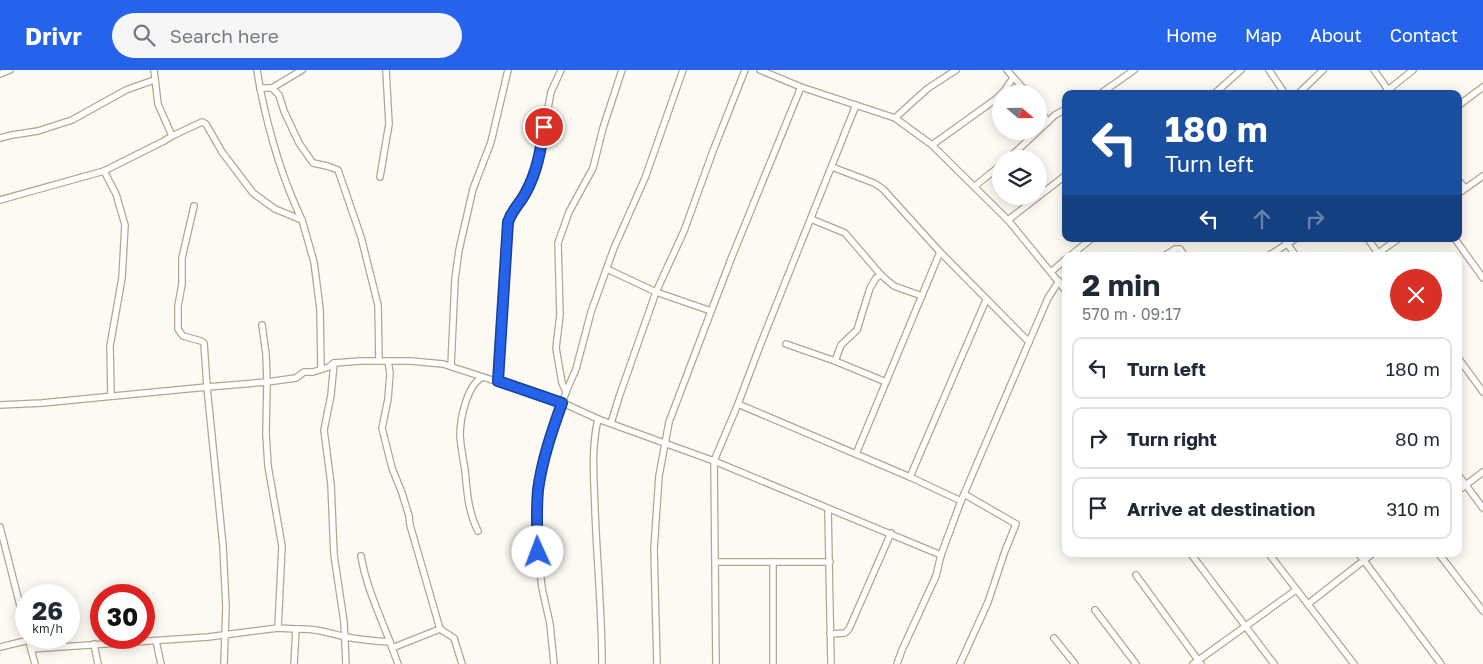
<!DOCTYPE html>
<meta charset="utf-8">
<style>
body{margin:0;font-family:"Golos Text",sans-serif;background:#f6f6f7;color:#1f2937;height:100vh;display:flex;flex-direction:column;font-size:19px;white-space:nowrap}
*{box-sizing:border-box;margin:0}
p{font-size:16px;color:#747a83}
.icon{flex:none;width:28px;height:28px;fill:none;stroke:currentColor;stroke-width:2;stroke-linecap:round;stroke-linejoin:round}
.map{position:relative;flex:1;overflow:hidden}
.panel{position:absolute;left:1062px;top:182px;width:400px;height:305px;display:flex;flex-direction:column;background:#fff;border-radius:10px;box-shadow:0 2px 12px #0003}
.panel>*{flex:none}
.guide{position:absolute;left:1062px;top:20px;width:400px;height:152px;border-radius:10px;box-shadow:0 2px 12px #0003;background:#1a4fa0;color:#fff;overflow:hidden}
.needle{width:32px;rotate:110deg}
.tools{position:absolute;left:992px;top:15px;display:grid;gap:10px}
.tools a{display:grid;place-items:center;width:55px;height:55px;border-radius:50%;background:#fff;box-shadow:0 2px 12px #0003;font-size:25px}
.speed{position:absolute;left:15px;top:514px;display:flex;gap:10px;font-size:25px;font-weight:700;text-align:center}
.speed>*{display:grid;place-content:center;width:65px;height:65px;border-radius:50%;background:#fff;box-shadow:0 2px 12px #0003;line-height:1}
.speed small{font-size:12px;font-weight:400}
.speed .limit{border:8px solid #d22;background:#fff;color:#111}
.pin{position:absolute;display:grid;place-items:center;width:42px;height:42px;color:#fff;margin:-21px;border:2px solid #fff;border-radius:50%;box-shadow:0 1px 5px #0007}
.me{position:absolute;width:55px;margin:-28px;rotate:358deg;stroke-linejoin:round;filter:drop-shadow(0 0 4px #0008)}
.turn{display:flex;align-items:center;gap:18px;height:105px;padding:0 20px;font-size:22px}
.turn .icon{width:65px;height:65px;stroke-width:2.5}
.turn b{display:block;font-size:35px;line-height:42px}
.lanes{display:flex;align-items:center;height:48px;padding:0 20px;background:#0003;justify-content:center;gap:25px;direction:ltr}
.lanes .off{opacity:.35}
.round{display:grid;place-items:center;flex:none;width:52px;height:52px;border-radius:26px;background:#f6f6f7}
.headline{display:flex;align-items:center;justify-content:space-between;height:85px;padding:0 20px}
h1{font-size:30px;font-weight:700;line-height:38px}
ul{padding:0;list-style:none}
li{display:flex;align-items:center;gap:15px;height:62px;margin:0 10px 8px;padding:0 10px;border:2px solid #e0e1e3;border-radius:10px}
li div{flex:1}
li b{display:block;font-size:19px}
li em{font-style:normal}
header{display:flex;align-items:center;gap:30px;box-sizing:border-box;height:70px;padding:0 25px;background:#2563eb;color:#fff}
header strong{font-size:24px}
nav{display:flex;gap:28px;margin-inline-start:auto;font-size:18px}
.search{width:350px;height:45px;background:#f6f6f7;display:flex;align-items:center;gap:12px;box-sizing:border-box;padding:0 18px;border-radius:28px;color:#747a83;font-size:19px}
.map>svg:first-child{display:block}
</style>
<header>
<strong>Drivr</strong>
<div class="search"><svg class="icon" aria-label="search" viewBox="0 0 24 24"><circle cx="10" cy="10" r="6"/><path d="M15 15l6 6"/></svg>Search here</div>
<nav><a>Home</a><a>Map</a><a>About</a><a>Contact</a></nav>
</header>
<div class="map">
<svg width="1483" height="594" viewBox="0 0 1483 594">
<rect width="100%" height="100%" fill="#fdfaf3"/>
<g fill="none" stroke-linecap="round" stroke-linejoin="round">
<defs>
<g id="street">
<path d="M257 0 260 18H272L279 25 284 41 299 73 313 93 327 96 338 100 361 167 378 235 379 291"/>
<path d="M760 0 801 17 895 48 932 75 1008 150 1066 221"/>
<path d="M1007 0 1028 24"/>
<path d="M1269 0 1285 24"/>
<path d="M1374 0 1391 24"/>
<path d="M0 4 10 0"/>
<path d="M260 18C269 63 282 108 302 150"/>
<path d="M272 18 302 0"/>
<path d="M1100 24 1134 0"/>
<path d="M1214 24 1241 0"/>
<path d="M1298 24 1323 0"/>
<path d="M1383 24 1413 0"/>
<path d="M1459 35 1483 17"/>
<path d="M1039 39 1048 52"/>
<path d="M895 48 927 19 956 0"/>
<path d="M1039 60 1055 45 1066 39"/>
<path d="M172 66 202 52 206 54 222 82 253 123 275 139 302 150 314 192 320 239 321 299"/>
<path d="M0 68 12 65 38 61 72 50 126 20 154 10"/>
<path d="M932 75 996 29 1004 21 1013 8"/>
<path d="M1008 89 1038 61"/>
<path d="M832 97 874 113 883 119 940 182 1029 272"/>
<path d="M104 101 164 71 172 66 158 34 154 0"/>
<path d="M380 107 389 54 386 0"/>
<path d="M1459 111 1465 118"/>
<path d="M975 116 1001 95"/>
<path d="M1459 123 1483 106"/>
<path d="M0 130 104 101 116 124 125 155 122 208 110 276 111 326"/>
<path d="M194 136 182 188V214L178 236V259L183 266 201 271 204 273 207 317 267 312 266 364 268 396 282 476 278 558"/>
<path d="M811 149 845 163 881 205 894 216 922 226"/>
<path d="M1008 150 1066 105"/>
<path d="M1284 169 1296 186"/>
<path d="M1368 169 1380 186"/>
<path d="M1455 169 1483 208"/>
<path d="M1070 186 1091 169"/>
<path d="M1164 186 1175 179H1180L1185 186"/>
<path d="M1268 186 1295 169"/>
<path d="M1374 186 1398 169"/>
<path d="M607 199 656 222 711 241"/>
<path d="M1051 202 1066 189"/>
<path d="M262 255 266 284 267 312 296 308 304 302H313L329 297 334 293 360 291H411L443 294 563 333 598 349 714 391 941 485"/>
<path d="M786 274 835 291 886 312"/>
<path d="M1459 289 1483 322"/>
<path d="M388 291 390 303 388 329 382 358 392 398 402 423 409 446 410 455 440 559 454 568 462 594"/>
<path d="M835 291 841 275 857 260 870 218 876 208 881 205"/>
<path d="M334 293 331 325 324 360 331 414 334 485 344 552 346 594"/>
<path d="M451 296 455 209 459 180 473 119 491 72 508 0"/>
<path d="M498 311 508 152 512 141 526 123 539 87 551 22 561 0"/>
<path d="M566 322 562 313 556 278 560 245 558 173 569 142 593 98 603 58 622 0"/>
<path d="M738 334 910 407 961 431"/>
<path d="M0 335 42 333 207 317 223 476 226 537 224 594"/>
<path d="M598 349C591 379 594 409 595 440 597 492 602 543 602 594"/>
<path d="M611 353 619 327 656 222 684 161 713 81 745 0"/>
<path d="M856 384 940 182"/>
<path d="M1459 406 1483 438"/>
<path d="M910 407 986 230"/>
<path d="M1459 420 1483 402"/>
<path d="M828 439 831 594"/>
<path d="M0 457 26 559"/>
<path d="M478 461C468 442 467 421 465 400 463 389 461 377 460 366 460 349 467 314 483 307"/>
<path d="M1191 484 1274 594"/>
<path d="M1269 484 1354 594"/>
<path d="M1359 484 1441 594"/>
<path d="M1439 484 1483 541"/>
<path d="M361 486C366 516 379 543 390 572"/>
<path d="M716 492H830"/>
<path d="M773 492V594"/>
<path d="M1136 505 1201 594"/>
<path d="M1308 534 1372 484"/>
<path d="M1095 540 1136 594"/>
<path d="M296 559C314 558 329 563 346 567 361 570 375 571 390 572L398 594"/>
<path d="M830 564 845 563 849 559 891 463"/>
<path d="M28 568 35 594"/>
<path d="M1054 568 1075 594"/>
<path d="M156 571 161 594"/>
<path d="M94 574 98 594"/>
<path d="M0 577 29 570"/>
<path d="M392 578 440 559"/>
<path d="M31 579 208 567 278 558 296 559 294 594"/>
<path d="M554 594 550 554 542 518 538 482 537 444 538 418 543 391 566 322 576 299 591 242 614 178 645 108 683 0"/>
<path d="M657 594 654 479 659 406 669 352 731 189 801 17"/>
<path d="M716 594 714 391 738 334 761 273 856 35"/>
<path d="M897 594 902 580 936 506 941 485 961 431 1029 272 1048 228 1059 211"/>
<path d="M960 594 988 532 1005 481 1016 454 964 424"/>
<path d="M1193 594 1296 520"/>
</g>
</defs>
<use href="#street" stroke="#b4a689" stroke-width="8"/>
<use href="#street" stroke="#fff" stroke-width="5.5"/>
</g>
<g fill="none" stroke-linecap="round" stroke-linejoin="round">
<defs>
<path id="route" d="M538 482C537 461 536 441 538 420 542 390 552 361 562 333L498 311 508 152C513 138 520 134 526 122 537 102 541 79 544 57"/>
</defs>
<use href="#route" stroke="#184099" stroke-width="12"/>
<use href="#route" stroke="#2563eb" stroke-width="9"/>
</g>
</svg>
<div class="tools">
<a><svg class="needle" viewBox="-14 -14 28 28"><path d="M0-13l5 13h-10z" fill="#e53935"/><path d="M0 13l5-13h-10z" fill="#747a83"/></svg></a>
<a><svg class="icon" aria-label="layers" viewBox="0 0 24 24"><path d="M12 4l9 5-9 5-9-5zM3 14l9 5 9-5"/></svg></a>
</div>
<div class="speed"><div>26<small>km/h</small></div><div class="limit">30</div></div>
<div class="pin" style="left:544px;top:57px;background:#d93025"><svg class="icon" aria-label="arrive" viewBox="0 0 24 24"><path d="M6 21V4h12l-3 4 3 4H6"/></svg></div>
<svg class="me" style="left:538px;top:482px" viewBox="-20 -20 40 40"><circle r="19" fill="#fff"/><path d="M0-13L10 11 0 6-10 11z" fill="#2563eb"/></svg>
<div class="guide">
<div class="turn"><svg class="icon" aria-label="left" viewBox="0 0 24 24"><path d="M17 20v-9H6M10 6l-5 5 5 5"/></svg><div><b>180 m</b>Turn left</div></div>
<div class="lanes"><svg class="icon" aria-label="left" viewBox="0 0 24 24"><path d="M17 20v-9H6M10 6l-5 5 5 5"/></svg><svg class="icon off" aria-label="ahead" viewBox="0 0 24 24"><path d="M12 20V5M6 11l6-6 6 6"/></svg><svg class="icon off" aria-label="right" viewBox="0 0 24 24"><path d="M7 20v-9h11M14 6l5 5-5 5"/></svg></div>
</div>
<section class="panel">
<div class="headline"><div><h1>2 min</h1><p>570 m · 09:17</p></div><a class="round" style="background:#d93025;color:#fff"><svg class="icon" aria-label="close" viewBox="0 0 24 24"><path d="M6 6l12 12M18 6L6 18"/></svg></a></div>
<ul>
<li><svg class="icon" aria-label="left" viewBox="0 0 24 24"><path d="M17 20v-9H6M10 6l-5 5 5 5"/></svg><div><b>Turn left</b></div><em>180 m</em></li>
<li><svg class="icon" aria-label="right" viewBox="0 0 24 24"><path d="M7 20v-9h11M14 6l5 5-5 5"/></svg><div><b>Turn right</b></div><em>80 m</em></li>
<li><svg class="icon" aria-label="arrive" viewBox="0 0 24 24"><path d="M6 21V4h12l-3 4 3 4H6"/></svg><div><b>Arrive at destination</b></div><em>310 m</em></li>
</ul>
</section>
</div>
